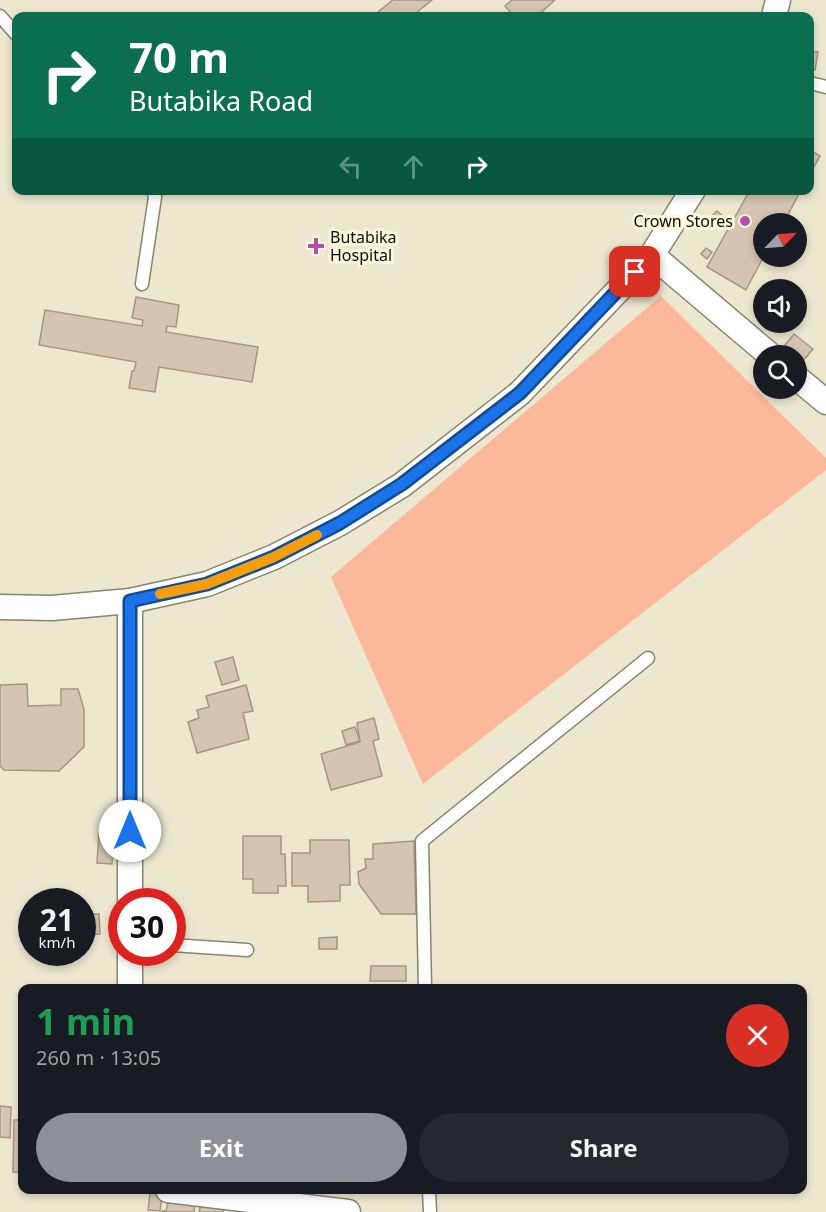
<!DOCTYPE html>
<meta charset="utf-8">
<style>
body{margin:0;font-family:"Noto Sans",sans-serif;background:#242831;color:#f1f3f6;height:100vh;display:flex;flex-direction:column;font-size:22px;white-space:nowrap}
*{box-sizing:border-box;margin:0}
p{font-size:20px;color:#9ea1a6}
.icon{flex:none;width:33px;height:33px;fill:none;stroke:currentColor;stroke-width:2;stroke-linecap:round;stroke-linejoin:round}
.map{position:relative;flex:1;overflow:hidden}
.sheet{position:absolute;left:18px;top:984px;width:789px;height:210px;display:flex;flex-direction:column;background:#171b24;border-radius:12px;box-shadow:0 3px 9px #0003}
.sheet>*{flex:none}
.hud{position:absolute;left:12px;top:12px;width:802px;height:183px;border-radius:12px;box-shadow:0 3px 9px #0003;background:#0b6e4f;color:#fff;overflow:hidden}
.needle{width:39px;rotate:65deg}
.tools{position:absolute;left:753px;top:213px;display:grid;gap:12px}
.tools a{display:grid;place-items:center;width:54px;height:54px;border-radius:50%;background:#171b24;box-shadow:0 3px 9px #0003;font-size:30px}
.speed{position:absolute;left:18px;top:888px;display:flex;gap:12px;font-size:30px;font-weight:700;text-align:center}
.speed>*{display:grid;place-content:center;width:78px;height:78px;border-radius:50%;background:#171b24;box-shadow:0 3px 9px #0003;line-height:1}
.speed small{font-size:15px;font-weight:400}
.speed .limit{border:9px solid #d22;background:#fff;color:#111}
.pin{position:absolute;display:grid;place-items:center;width:51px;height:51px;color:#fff;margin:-26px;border-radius:12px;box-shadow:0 3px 9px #0006}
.me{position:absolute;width:66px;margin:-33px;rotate:0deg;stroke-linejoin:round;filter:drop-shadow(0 0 4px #0008)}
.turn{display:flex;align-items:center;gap:21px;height:126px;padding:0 18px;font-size:27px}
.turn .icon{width:78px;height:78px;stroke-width:2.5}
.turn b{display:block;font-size:42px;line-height:51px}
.lanes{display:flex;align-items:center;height:57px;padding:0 18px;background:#0003;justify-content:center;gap:30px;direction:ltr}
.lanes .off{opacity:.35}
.round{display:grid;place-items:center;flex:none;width:63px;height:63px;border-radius:32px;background:#242831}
.head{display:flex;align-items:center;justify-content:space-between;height:102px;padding:0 18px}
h1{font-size:36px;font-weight:700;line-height:45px;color:#1e9e55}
.cta{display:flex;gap:12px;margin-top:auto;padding:12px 18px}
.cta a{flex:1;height:69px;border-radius:36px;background:#8c9099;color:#fff;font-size:24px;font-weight:700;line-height:69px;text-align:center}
.cta a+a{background:#242831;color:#f1f3f6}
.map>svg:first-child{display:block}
</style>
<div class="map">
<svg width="826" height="1212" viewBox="0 0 826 1212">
<rect width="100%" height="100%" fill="#ede7cf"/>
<path fill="#fbb89b" d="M661 296 826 458V470L423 784 331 577Z"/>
<g fill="#d5c4b1" stroke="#a69582" stroke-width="1.5">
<path d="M393 0H432L412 16H373Z"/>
<path d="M512 0H555L537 16H514L505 6Z"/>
<path d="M810 51 818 52 815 70 810 69Z"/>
<path d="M810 150 820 156 810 174Z"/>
<path d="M750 190H801L783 224H764V256L746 290 707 267Z"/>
<path d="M717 211 724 217 719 222 712 216Z"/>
<path d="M706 248 712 252 707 259 701 254Z"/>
<path d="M136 297 179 305 176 327 167 326 166 332 258 347 252 382 159 367 155 392 129 388 132 371H134L136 362 39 345 45 310 142 326 143 320 132 318Z"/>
<path d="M794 334 813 349 803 361 785 345Z"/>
<path d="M233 657 239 680 222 685 215 662Z"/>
<path d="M27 684 28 706 61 705V689H78L84 709V747L59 771 4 770 0 766V685Z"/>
<path d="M246 685 253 711 243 713 249 739 197 753 188 722 199 718 197 710 209 707 206 696Z"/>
<path d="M374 718 379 739 373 741 382 776 331 790 321 754 360 742 357 723Z"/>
<path d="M355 727 360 741 346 745 342 731Z"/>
<path d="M99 834 114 836 112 864 97 863Z"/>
<path d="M243 836H281V854H285L286 886H278V893H253V879H243Z"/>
<path d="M310 840H349L350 885H340V901L308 902V886H292V853H310Z"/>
<path d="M414 841 416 914H381L359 884 358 872 366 868 365 859H373V844Z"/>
<path d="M82 914H99L100 934 82 935Z"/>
<path d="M337 937V949H319V938Z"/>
<path d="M371 966H406V981H370Z"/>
<path d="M408 985V988H370V987Z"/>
<path d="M0 1106 11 1107 10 1138 0 1137Z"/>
<path d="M14 1120H22V1173L13 1172Z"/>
<path d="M150 1193 162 1195 160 1211 148 1210Z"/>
<path d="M169 1198 195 1203 194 1212H162V1211H166Z"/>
<path d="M201 1203 224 1208 223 1212H199Z"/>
</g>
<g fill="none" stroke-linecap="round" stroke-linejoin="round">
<defs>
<g id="lane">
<path d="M0 16 16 34"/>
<path d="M810 83 826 87"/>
<path d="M142 284 155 197 153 190"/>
<path d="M172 945 247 950"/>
<path d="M425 988 422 841 648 658"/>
<path d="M429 1190 430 1212"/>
</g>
<g id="street">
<path d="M774 16 778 0"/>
<path d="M652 255 771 356"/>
<path d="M796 377 826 402"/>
<path d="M0 607 52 608 130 601 207 584 274 557 340 523 402 485 520 393 652 255 693 190"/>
<path d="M130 902V601"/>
<path d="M130 952V988"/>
<path d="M168 1190 348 1212"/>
</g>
</defs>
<use href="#lane" stroke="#89846d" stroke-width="15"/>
<use href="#street" stroke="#89846d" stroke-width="27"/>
<use href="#lane" stroke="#fff" stroke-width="12"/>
<use href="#street" stroke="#fff" stroke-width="24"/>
</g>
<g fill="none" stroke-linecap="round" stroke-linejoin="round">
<defs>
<path id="route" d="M130 831V601L207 584 274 557 340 523 402 484 520 393 635 272"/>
</defs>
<use href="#route" stroke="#114b97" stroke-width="15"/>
<use href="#route" stroke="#1a73e8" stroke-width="10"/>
<path stroke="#f59e0b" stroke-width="10" d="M160 594 207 584 274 557 317 535"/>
</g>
<g fill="#b54eb1" stroke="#fbf5dc" stroke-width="2">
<circle cx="745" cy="221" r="6"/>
<path d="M313 237h6v6h6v6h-6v6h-6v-6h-6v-6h6z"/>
</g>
<g text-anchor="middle" stroke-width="6" stroke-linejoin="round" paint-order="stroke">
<g font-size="16" fill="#0f0d06" stroke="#fbf5dc" text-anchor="end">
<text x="733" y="227">Crown Stores</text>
<text x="330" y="243" text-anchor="start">Butabika<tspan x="330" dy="18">Hospital</tspan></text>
</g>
</g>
</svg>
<div class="tools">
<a><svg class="needle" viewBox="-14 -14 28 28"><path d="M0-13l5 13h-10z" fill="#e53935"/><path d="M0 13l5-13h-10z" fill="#9ea1a6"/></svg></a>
<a><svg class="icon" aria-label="sound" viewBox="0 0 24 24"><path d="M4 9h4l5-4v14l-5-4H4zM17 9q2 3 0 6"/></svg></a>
<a><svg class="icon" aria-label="search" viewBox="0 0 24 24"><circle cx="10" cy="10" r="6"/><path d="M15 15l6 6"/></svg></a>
</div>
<div class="speed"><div>21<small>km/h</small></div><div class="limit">30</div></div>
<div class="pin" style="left:635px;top:272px;background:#d93025"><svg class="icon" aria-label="arrive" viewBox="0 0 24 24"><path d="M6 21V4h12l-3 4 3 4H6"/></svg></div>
<svg class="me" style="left:130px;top:831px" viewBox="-20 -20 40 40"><circle r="19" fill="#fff"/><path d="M0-13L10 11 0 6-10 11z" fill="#1a73e8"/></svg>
<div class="hud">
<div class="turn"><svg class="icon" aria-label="right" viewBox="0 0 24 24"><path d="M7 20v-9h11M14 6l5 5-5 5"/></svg><div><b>70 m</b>Butabika Road</div></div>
<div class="lanes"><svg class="icon off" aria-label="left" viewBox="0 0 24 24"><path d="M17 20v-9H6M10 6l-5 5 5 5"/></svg><svg class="icon off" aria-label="ahead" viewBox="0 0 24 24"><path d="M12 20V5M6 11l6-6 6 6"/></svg><svg class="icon" aria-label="right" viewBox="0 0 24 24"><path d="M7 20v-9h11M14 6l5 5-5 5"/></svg></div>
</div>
<section class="sheet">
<div class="head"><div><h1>1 min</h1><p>260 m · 13:05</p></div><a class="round" style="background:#d93025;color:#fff"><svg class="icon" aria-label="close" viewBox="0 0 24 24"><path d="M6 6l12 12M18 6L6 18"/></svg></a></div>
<div class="cta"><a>Exit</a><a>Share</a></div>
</section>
</div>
